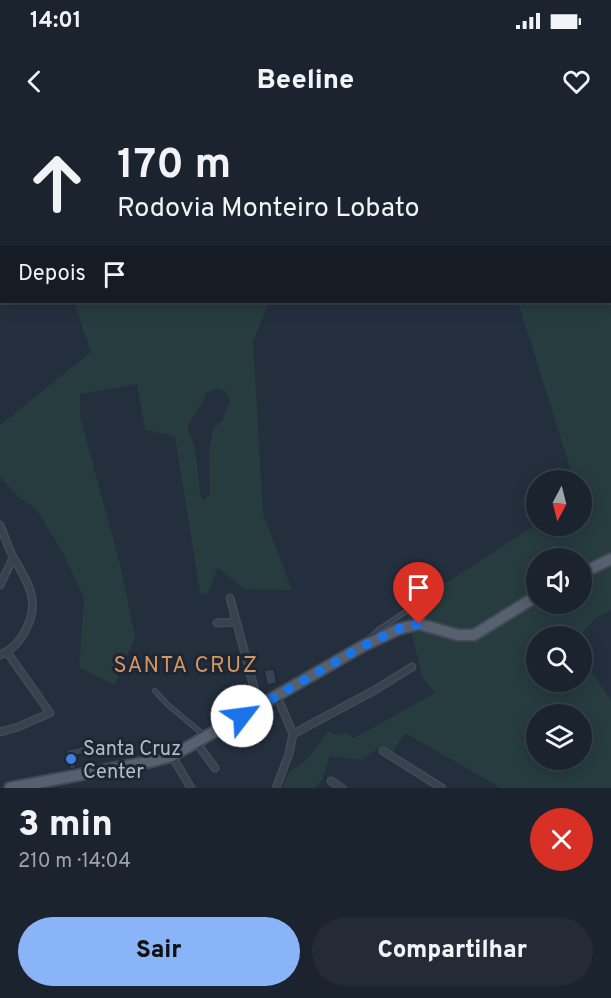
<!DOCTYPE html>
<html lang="pt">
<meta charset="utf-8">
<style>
body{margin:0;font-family:Overpass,sans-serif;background:#242b36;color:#f1f3f6;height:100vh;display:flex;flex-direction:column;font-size:22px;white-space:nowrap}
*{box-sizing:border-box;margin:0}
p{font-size:20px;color:#a0a4aa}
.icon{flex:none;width:33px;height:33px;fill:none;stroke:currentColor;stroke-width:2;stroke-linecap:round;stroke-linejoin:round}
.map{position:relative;height:668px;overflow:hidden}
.side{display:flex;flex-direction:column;background:#1b232e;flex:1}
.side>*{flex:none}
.guide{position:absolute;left:0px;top:0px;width:612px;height:183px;box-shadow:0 3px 15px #0003,0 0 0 2px #39404a;background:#1b232e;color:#f1f3f6;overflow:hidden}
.needle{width:39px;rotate:187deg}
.tools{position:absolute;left:526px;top:350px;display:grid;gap:12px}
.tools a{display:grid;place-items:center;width:66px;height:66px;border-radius:50%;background:#1b232e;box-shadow:0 3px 15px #0003,0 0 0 2px #39404a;font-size:30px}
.pin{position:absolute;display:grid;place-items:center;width:51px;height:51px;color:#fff;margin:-62px -26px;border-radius:50% 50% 50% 0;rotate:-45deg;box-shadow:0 0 6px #0007}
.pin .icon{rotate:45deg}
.me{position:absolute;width:66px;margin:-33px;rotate:60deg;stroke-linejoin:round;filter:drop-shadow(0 0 4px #0008)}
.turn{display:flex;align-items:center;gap:21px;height:126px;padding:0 18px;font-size:27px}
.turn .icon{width:78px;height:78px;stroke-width:2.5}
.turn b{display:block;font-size:42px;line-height:51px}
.then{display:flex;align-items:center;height:57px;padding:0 18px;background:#0003;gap:12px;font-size:22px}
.round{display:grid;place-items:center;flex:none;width:63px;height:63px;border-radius:32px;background:#242b36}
.head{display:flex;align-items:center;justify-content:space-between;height:102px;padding:0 18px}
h1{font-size:36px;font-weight:800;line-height:45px}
.button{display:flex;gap:12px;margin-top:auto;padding:12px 18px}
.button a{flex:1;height:69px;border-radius:36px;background:#8ab4f8;color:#111;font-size:24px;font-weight:800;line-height:69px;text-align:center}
.button a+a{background:#242b36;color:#f1f3f6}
.status{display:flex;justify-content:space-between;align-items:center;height:42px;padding:0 30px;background:#1b232e;direction:ltr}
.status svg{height:16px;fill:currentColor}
header{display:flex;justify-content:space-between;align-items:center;height:78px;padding:0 18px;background:#1b232e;font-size:27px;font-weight:800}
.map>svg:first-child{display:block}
</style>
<div class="status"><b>14:01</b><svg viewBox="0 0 49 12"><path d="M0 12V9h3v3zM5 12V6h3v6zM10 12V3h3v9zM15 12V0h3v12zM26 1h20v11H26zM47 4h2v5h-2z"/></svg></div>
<header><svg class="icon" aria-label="back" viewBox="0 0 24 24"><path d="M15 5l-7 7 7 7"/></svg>Beeline<svg class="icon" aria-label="heart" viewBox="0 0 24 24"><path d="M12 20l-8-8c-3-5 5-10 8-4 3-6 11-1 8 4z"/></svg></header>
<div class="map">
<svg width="611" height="668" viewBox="0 0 611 668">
<rect width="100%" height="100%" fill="#242f3e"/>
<g fill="#263c3f" fill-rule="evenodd">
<path d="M461 0H611V490L595 498 580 516H537V561H582V538L611 580V668H501L405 613 392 633 380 627 362 640 330 636 322 660 314 668H283C288 646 295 651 307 639 315 631 321 620 328 611L335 615 345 613 354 618 435 573 422 557 406 489 537 404 582 405V360H574L518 182H610V2ZM537 438H582V483H537ZM537 594H582V639H537Z"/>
<path d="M74 182H269L253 222 263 393 292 470 244 469 218 448 207 475 200 473 175 316 145 310 137 264 80 274V296L121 448 135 517 115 565 79 547 84 478 63 433 36 389 19 377 0 357V305L91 232ZM216 269 226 271 230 280 223 299 213 310 209 332 210 374 202 381C196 357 200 331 187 309 192 296 202 287 206 273Z"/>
</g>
<g fill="#364354" stroke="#1f2835" stroke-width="1.5">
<path d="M274 549 277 563 267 565 264 550Z"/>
<path d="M248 566 252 581 246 585 241 568Z"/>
<path d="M99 623 100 630 73 636 76 648 70 649 66 630Z"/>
</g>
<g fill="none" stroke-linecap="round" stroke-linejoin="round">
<defs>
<g id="service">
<path d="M370 518 378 510 407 491"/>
<path d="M155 571 168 585 205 616"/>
</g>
<g id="minor">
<path d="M70 0 73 2"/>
<path d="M250 0 251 2"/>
<path d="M0 1 3 0"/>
<path d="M92 2 93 0"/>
<path d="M152 2 156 0"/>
<path d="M299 2 306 0"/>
<path d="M405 2V0"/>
<path d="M441 2V0"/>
<path d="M0 77 2 75"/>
<path d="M0 405C5 416 8 429 15 440 30 466 41 484 24 513 19 522 10 531 0 535"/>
<path d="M0 465 13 438"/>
<path d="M230 478 259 586"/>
<path d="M217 503 236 502"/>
<path d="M0 612 18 607 50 593 7 532"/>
<path d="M293 614 375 570 412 547"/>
<path d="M196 622 215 648"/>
<path d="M383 631 442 668"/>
<path d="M172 636 191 668"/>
<path d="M331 661 342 668"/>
<path d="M276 668 289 634 293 614 277 576"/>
</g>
<g id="primary">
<path d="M582 453 611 439"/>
<path d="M10 668 153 641 172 636 363 526 399 509 419 504 458 515H474L537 476"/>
</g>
</defs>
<use href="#service" stroke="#414a57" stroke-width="6"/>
<use href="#minor" stroke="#414a57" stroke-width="9"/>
<use href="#primary" stroke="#414a57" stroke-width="14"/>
<use href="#service" stroke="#38414e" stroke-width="3"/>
<use href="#minor" stroke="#38414e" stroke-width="6"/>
<use href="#primary" stroke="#56606e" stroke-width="10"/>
</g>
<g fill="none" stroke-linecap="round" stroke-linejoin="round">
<path stroke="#1a73e8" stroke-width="10" stroke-dasharray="0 18" d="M242 596 363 526 405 506 419 504"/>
</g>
<circle fill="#3f7fe0" stroke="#1d2633" stroke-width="2" cx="71" cy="639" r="6"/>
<g text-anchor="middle" stroke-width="6" stroke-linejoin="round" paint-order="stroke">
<g font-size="20" fill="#b4bcc9" stroke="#1d2633" text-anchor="start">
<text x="83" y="635">Santa Cruz<tspan x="83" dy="23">Center</tspan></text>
</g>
<g font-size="22" letter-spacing="1.5" fill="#d59563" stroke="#1d2633">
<text x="186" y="552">SANTA CRUZ</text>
</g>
</g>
</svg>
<div class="tools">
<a><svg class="needle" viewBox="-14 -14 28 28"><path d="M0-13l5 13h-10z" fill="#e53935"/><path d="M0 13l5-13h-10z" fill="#a0a4aa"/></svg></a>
<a><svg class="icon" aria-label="sound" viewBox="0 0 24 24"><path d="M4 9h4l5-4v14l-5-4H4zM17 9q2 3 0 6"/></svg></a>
<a><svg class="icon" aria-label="search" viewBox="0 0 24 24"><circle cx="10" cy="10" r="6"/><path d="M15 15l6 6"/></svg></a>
<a><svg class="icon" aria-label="layers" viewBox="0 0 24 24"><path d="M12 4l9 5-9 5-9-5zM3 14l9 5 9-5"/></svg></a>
</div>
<div class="pin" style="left:419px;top:504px;background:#d93025"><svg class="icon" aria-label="arrive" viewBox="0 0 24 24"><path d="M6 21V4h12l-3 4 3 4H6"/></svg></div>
<svg class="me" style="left:242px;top:596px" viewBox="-20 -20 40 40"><circle r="19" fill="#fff"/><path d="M0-13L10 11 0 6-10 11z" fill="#1a73e8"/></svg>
<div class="guide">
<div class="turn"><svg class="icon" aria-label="ahead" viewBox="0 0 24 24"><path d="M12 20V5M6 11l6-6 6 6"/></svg><div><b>170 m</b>Rodovia Monteiro Lobato</div></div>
<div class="then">Depois<svg class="icon" aria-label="arrive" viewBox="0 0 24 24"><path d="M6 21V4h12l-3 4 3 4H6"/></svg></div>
</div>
</div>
<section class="side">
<div class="head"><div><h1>3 min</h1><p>210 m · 14:04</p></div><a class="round" style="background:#d93025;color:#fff"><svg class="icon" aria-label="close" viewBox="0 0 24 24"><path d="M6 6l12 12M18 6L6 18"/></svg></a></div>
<div class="button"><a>Sair</a><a>Compartilhar</a></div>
</section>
